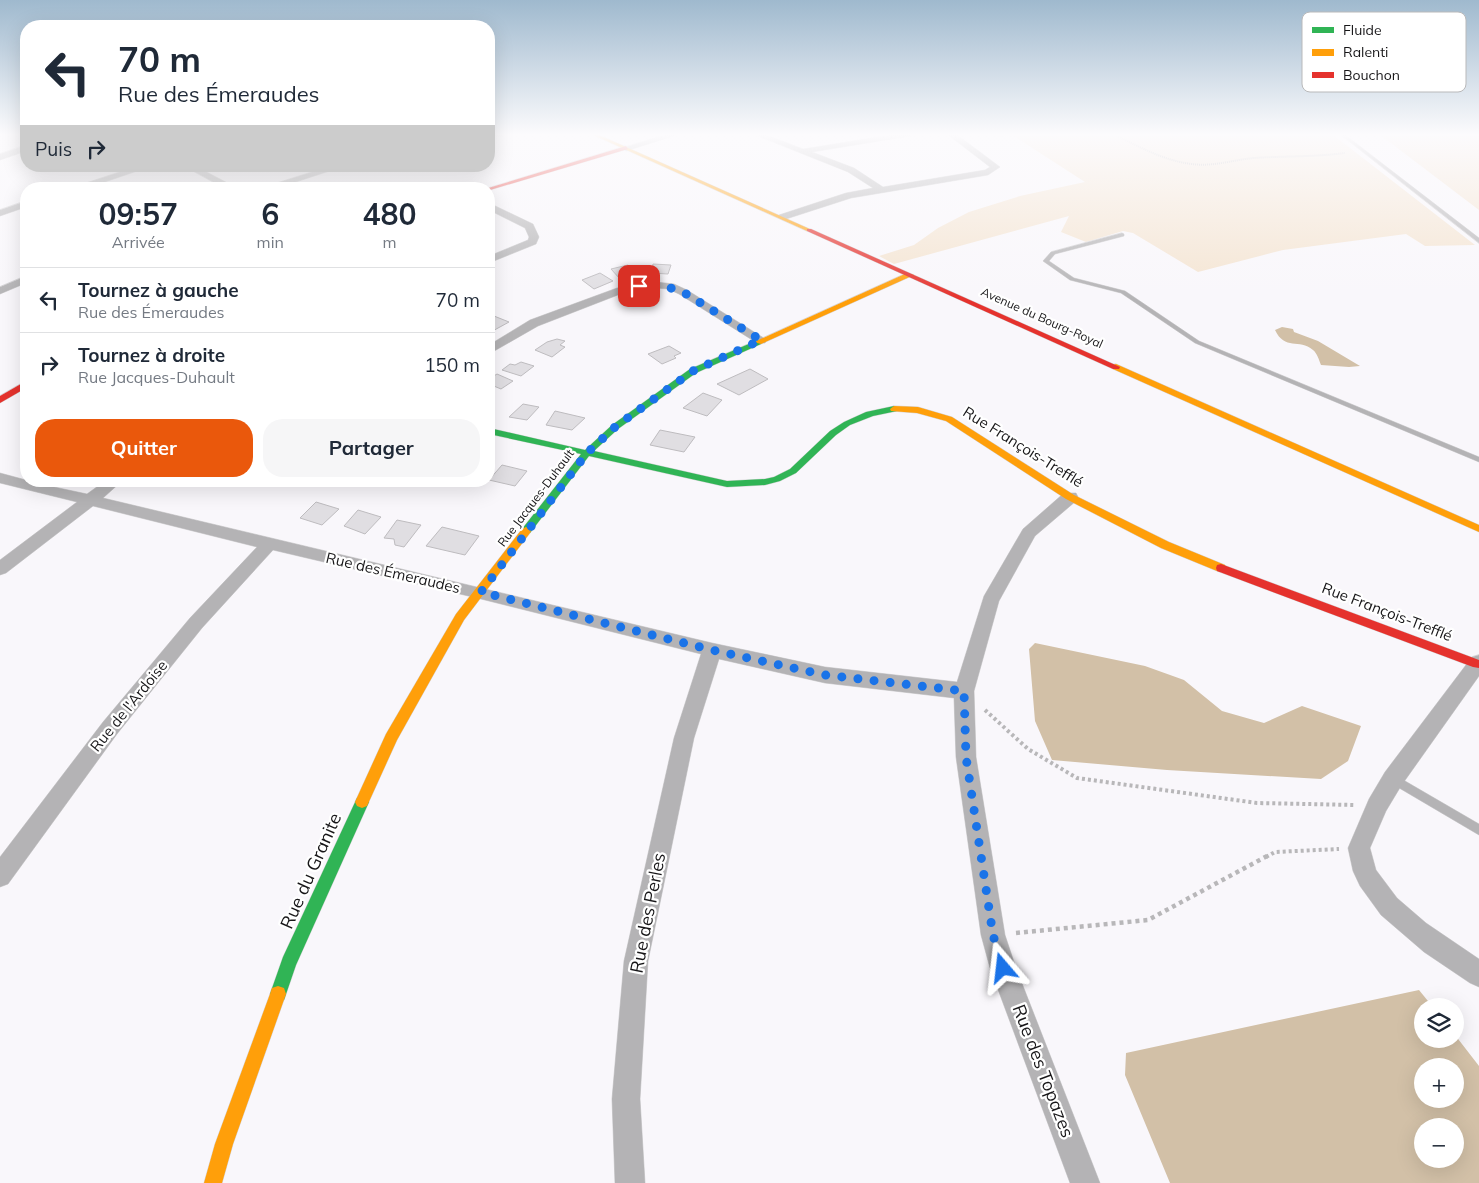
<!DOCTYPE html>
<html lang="fr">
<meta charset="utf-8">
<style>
body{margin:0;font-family:Mulish,sans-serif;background:#f6f6f7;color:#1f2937;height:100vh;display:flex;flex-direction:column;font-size:19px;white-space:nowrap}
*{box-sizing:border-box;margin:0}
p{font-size:16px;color:#747a83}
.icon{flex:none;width:28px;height:28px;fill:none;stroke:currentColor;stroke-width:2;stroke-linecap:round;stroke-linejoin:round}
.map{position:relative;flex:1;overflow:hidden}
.sheet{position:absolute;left:20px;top:182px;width:475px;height:305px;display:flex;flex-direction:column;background:#fff;border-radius:20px;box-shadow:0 5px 20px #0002}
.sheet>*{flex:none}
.guide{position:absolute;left:20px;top:20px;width:475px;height:152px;border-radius:20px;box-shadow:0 5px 20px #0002;background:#fff;color:#1f2937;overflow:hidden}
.tools{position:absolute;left:1414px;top:998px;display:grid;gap:10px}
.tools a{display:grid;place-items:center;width:50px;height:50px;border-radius:50%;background:#fff;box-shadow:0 5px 20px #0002;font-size:25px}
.pin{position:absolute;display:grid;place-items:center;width:42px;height:42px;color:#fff;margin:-21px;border-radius:10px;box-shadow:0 2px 8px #0006}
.me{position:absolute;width:55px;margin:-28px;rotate:343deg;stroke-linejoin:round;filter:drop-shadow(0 0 4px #0008)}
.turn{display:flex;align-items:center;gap:18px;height:105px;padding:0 15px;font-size:22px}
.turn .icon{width:65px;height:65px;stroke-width:2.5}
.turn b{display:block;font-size:35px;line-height:42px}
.then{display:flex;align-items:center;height:48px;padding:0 15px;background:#0003;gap:10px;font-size:19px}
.eta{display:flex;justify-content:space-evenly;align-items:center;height:85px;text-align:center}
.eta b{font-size:30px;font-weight:700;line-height:35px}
.primary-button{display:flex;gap:10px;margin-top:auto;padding:10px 15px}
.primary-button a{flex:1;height:58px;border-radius:20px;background:#ea580c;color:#fff;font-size:20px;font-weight:700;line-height:58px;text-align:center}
.primary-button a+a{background:#f6f6f7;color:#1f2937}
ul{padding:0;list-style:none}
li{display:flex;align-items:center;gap:15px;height:65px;padding:0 15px;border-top:1px solid #e0e1e3}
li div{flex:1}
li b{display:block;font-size:19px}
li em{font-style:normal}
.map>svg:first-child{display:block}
</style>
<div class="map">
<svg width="1479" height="1183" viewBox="0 0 1479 1183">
<rect width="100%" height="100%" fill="#f9f7fb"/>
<g fill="#f4e4d1">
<path d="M995 134H1332L1475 245 1425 246 1406 234 1283 250 1198 272 1133 233 1123 231 1086 242 1061 232 1069 216 894 264 879 256 914 245 938 228 969 212 1020 196 1085 182 1012 135 1000 137Z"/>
<path d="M1379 134H1479V210Z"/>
</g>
<g fill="#d2c0a7" fill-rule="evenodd">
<path d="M1282 327 1293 329 1294 332 1318 341 1360 366 1349 367 1321 365C1319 360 1317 353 1313 350 1299 338 1285 351 1275 330Z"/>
<path d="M1035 643 1145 666 1184 680 1222 711 1264 723 1302 706 1361 726 1348 761 1321 779 1167 770 1052 760 1035 721 1029 649Z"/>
<path d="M1419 990 1432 1006H1422V1039H1455V1035L1479 1066V1183H1170L1125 1075 1126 1053ZM1422 1066H1455V1099H1422ZM1422 1126H1455V1159H1422Z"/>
</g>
<g fill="#e0dee2" stroke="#bebcbf">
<path d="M653 264 671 265 668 274 651 273Z"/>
<path d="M628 265 638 275 620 279 611 269Z"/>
<path d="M600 273 613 281 594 289 582 280Z"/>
<path d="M494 316 509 322 489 333V319Z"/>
<path d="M557 339 565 341 560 345 565 347 552 357 535 350 547 342Z"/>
<path d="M669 346 681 353 674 356 676 358 662 364 648 354Z"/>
<path d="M521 362 534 366 521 376 502 370 510 364 515 365Z"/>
<path d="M750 369 768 379 739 395 717 384Z"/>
<path d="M497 374 513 381 501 389 489 384V379Z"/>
<path d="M703 393 722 400 707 416 683 408Z"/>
<path d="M523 404 539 407 527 420 509 417Z"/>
<path d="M555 411 585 418 572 430 546 425Z"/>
<path d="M660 430 695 437 684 452 650 445Z"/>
<path d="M502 465 527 471 515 486 489 480Z"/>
<path d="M316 502 339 509 322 525 300 518Z"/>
<path d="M358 510 381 517 365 534 344 526Z"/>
<path d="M397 520 421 525 404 547 395 545 394 539 384 538Z"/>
<path d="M442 527 479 536 465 555 426 546Z"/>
</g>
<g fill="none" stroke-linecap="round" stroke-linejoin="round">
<defs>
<g id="lane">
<path d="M1340 134H1344L1479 238V243Z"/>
<path d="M1122 233 1124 234V236L1055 254 1049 261 1074 278 1125 291 1199 341 1479 457V462L1195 343 1121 293 1070 280 1043 261 1051 252Z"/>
<path d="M1393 774 1479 824V835L1389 782 1388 779 1389 776Z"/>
</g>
<g id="street">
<path d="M489 134H506L502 136 489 137Z"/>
<path d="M668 134H680L626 151 622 148Z"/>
<path d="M753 134H764L803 149 896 134H914L910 136 812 152 854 168 883 187 985 170 990 167 947 134H956L1000 167 988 175 851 198 783 220 778 217 779 215 846 193 873 188 848 172Z"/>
<path d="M26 145V151L0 160V154Z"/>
<path d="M138 166H152L84 189H68Z"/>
<path d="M184 166H195L239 189H226Z"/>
<path d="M331 166H345L274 189H258Z"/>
<path d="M26 201V207L0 216V210Z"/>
<path d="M489 203 533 224 539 237 536 244 489 263V256L528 240 529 237 525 228 489 210Z"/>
<path d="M26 276V283L0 294V287Z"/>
<path d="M656 282 674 284 687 290 767 340 765 343H757L679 294 668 289 656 288 623 293 538 326 489 354V345L530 320 617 288Z"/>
<path d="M0 473 26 480V481L87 494 105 481H122L103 498 712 643 825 667 957 682 984 596 1023 529 1064 493H1076L1078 497 1076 501 1035 536 999 601 974 691 976 757 1005 935 1016 968 1100 1183H1070L990 968 981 935 956 757 954 698 825 683 719 659 694 738 648 961 640 1099 645 1183H615L612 1099 624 961 674 738 701 654 481 599 273 550 202 628 117 734 8 884 0 887V857L103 722 190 618 257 547 93 506 6 573 0 575V560L77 502 0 483Z"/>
<path d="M1479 655V676L1401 786 1386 811 1370 848 1376 870 1397 898 1426 923 1479 959V987L1470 983 1424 952 1381 915 1360 886 1353 871 1348 848 1369 799 1385 772 1472 657Z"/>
</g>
<g id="fast">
<path d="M758 340 762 342 761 344 696 373 618 429 594 451 727 481 765 479 774 477 790 469 830 431 844 422 866 412 894 406 898 409 897 411 873 416 850 425 836 435 796 473 780 481 765 485 727 487 589 456 530 533H522L521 531 522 529 581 454 489 434V428L585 450 612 425 690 369Z"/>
<path d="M362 796 367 798 369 802 296 965 284 1000 278 1002 272 1000 270 994 283 957 357 798Z"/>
</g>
<g id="slow">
<path d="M591 134H597L812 230 807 231Z"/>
<path d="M907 273 914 275 761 344 754 342Z"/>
<path d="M1116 364 1479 525V532L1113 369V365Z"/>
<path d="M894 406 918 407 952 417 1074 495 1169 542 1225 565 1226 568 1221 572 1217 571 1161 548 1066 499 946 421 917 413 891 411 890 409Z"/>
<path d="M526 527 530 529 531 531 530 533 464 620 397 740 367 806 362 808 357 806 355 802 386 734 456 614 522 529Z"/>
<path d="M278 986 284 988 286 994 233 1144 222 1183H204L215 1144 270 994 272 988Z"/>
</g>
<g id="jam">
<path d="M626 146 628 149 490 190 485 189Z"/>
<path d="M807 229H811L1120 367 1119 369H1113L807 231Z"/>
<path d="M26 381V388L0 403V396Z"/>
<path d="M1221 564 1479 660V668L1473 667 1217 571 1216 568 1217 565Z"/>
</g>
</defs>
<use href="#lane" stroke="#d5d4d6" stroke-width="1"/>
<use href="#street" stroke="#d5d4d6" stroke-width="1"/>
<use href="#fast" stroke="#d5d4d6" stroke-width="1"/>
<use href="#slow" stroke="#d5d4d6" stroke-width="1"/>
<use href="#jam" stroke="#d5d4d6" stroke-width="1"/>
<path stroke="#b8b7b9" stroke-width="2" stroke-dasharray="1 1" stroke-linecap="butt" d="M1113 134C1138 146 1164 161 1192 164 1212 167 1233 160 1253 158 1284 156 1314 157 1345 153"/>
<g stroke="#b8b7b9" stroke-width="4" stroke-dasharray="3 3" stroke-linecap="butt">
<path d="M985 710 1028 749 1077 778 1257 803 1356 805"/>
<path d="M1266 857 1275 852 1339 849"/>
</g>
<path stroke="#b8b7b9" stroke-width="4.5" stroke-dasharray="4 4" stroke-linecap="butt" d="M1016 933 1148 920 1269 855"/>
<use href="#lane" fill="#b4b3b5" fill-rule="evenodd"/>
<use href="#street" fill="#b4b3b5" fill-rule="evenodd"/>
<use href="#fast" fill="#30b455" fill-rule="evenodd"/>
<use href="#slow" fill="#ff9f0a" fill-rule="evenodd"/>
<use href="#jam" fill="#e5322d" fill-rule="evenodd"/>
</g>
<linearGradient id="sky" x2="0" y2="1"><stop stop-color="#9fb9ce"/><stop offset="0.45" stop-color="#fcfbfd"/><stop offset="1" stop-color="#fcfbfd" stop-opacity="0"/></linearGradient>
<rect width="1479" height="299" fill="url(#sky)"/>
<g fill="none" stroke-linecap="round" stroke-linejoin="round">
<path stroke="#1a73e8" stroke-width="9" stroke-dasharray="0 16.2" d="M639 286C655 285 668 286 683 292L761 340 693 371 615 427 587 453 481 592 712 650 825 675 964 691 966 757 993 935 1003 968"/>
</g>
<g text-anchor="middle" stroke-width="4.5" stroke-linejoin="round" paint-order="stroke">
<g font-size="12" fill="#171618" stroke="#fff">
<text transform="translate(1042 318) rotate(24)" y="4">Avenue du Bourg-Royal</text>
<text transform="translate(536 498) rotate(-53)" y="4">Rue Jacques-Duhault</text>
</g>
<g font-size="15" fill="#171618" stroke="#fff">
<text transform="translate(1023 447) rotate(32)" y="5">Rue François-Trefflé</text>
<text transform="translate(393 573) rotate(13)" y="5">Rue des Émeraudes</text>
<text transform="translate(1387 612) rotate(21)" y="5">Rue François-Trefflé</text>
<text transform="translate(129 706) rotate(-51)" y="5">Rue de l'Ardoise</text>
</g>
<g font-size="18" fill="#171618" stroke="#fff">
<text transform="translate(311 871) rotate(-66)" y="6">Rue du Granite</text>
<text transform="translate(648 913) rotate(-79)" y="6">Rue des Perles</text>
<text transform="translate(1043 1071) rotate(69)" y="6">Rue des Topazes</text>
</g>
</g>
<rect x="1302" y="12" width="164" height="80" rx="8" fill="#fff" stroke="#b9b9ba" stroke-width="1"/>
<rect x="1312" y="27" width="22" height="6" fill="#30b455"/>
<rect x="1312" y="49" width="22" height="7" fill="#ff9f0a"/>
<rect x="1312" y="72" width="22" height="6" fill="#e5322d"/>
<g font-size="14" fill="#171618">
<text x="1343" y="35">Fluide</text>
<text x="1343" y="57">Ralenti</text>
<text x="1343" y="80">Bouchon</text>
</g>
</svg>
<div class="tools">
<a><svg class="icon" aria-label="layers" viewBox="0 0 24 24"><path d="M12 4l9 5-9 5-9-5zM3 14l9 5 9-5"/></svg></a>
<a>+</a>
<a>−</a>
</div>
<div class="pin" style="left:639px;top:286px;background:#d93025"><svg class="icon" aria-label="arrive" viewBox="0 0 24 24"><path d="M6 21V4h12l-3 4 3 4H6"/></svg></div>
<svg class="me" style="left:1003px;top:968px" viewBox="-20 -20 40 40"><path d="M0-17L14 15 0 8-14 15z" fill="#1a73e8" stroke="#fff" stroke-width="4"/></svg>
<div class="guide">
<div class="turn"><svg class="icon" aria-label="left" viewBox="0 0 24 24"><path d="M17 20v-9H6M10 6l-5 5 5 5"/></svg><div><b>70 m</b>Rue des Émeraudes</div></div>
<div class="then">Puis<svg class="icon" aria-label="right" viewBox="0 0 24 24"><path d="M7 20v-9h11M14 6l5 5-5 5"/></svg></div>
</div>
<section class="sheet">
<div class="eta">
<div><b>09:57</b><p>Arrivée</p></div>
<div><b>6</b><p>min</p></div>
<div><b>480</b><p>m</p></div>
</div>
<ul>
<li><svg class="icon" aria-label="left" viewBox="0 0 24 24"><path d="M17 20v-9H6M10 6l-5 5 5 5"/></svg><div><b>Tournez à gauche</b><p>Rue des Émeraudes</p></div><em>70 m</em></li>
<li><svg class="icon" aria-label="right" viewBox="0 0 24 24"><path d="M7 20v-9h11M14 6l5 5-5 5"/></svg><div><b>Tournez à droite</b><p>Rue Jacques-Duhault</p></div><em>150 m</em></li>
</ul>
<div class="primary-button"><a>Quitter</a><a>Partager</a></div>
</section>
</div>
